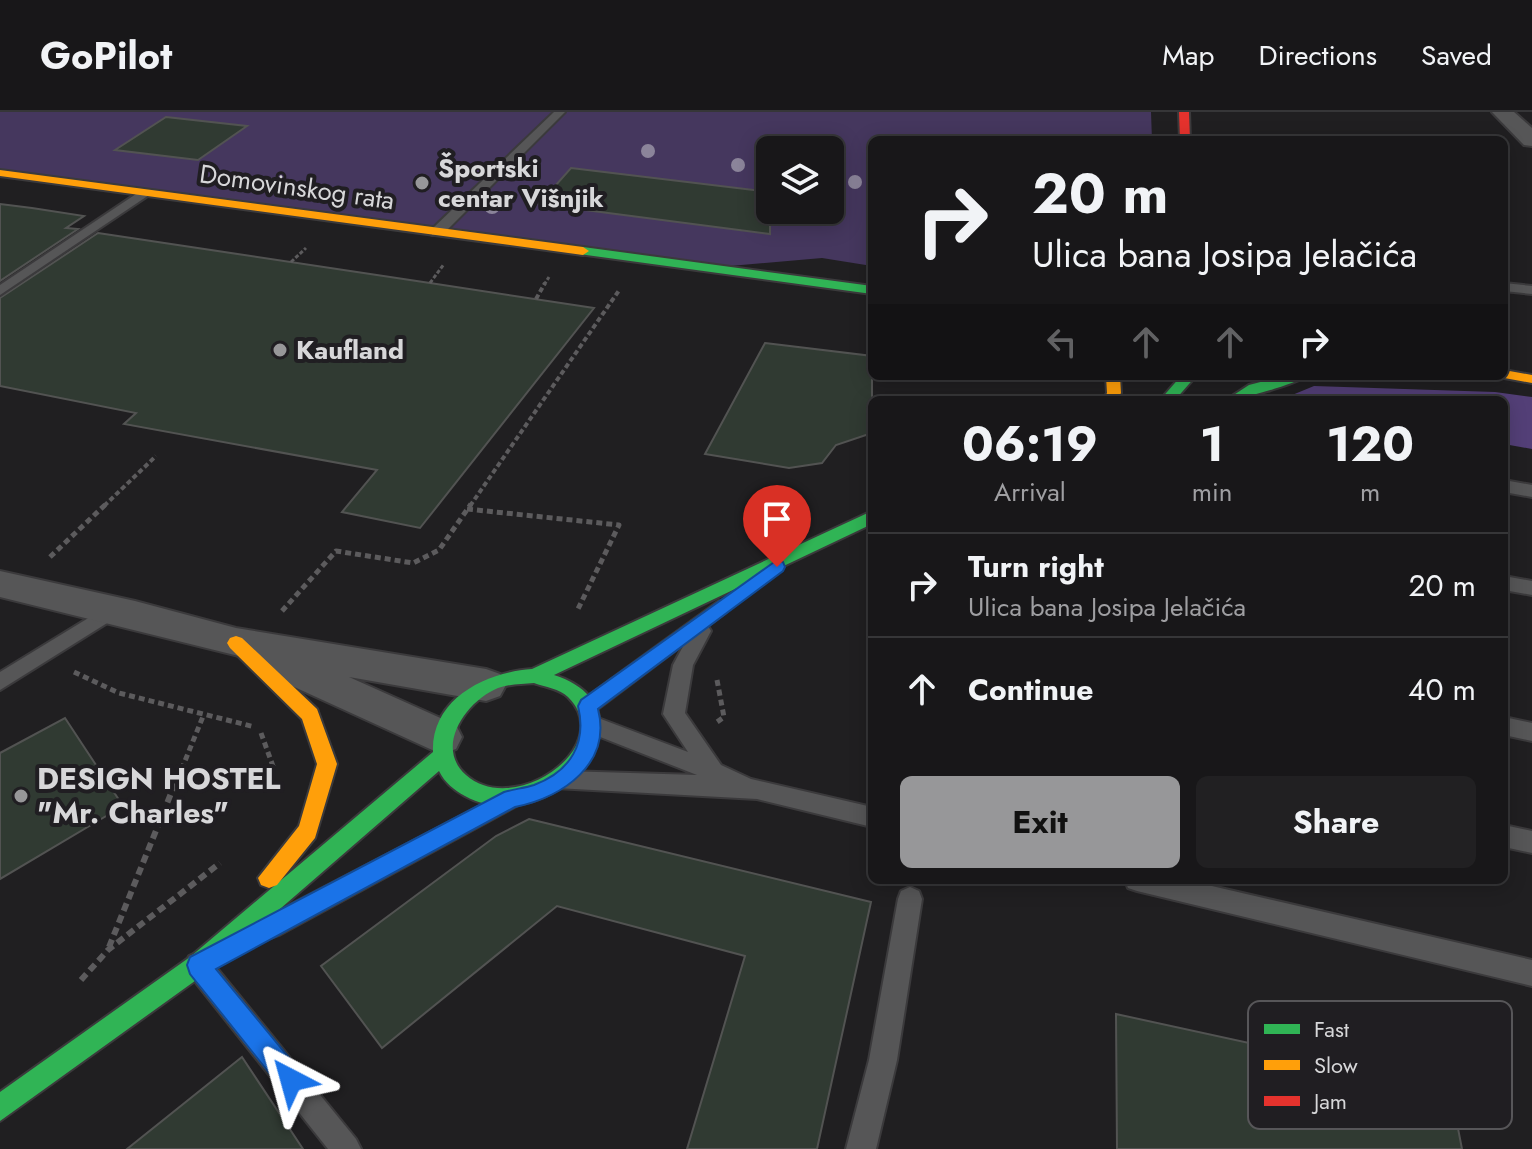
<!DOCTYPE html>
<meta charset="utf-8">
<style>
body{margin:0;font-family:Jost,sans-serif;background:#212022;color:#f1f3f6;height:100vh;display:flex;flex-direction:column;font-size:30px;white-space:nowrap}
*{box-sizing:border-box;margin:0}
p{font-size:26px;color:#9f9fa2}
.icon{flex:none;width:44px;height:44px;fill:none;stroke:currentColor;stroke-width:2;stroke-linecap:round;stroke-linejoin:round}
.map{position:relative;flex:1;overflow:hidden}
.details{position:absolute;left:868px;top:284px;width:640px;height:488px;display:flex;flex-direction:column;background:#181719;border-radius:12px;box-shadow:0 4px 20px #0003,0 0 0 2px #363638}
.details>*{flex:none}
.banner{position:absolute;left:868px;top:24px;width:640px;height:244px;border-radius:12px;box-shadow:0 4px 20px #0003,0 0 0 2px #363638;background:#181719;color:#f1f3f6;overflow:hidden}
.fabs{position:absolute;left:756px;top:24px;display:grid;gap:16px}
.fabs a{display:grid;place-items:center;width:88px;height:88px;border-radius:12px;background:#181719;box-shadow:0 4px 20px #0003,0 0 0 2px #363638;font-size:40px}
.pin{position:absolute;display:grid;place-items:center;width:68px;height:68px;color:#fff;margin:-82px -34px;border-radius:50% 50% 50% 0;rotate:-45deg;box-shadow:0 0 8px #0007}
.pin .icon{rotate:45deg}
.me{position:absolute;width:88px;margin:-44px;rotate:321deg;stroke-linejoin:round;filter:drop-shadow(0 0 6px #0008)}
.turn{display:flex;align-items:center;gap:28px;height:168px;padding:0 32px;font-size:36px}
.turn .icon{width:104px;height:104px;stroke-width:2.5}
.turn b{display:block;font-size:56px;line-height:68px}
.lanes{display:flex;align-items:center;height:76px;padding:0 32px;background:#0003;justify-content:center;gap:40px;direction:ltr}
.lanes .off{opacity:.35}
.eta{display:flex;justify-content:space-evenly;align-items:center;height:136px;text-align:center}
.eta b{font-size:48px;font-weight:700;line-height:56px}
.primary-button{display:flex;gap:16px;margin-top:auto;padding:16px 32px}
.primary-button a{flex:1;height:92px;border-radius:12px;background:#979799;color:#111;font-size:32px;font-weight:700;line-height:92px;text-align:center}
.primary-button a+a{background:#212022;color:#f1f3f6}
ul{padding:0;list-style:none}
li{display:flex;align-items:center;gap:24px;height:104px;padding:0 32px;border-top:2px solid #363638}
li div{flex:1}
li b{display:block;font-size:30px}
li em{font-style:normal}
header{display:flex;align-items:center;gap:48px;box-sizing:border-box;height:112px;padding:0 40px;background:#181719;border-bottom:2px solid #363638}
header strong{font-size:38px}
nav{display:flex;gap:44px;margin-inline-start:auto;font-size:28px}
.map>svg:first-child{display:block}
</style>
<header>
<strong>GoPilot</strong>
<nav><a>Map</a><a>Directions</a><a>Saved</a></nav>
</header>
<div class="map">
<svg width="1532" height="1037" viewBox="0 0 1532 1037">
<rect width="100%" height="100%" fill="#201f21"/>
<path fill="#45375e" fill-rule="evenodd" d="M0 0H1151L1152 28H872V154L822 146 707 156 0 61ZM770 38H830V98H770Z"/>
<path fill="#533f77" d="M1314 274 1495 280 1532 285V337L1504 332V288H1280Z"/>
<g fill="#303a32" stroke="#525352" stroke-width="2">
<path d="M166 5 247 14 198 48 115 38Z"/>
<path d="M571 56 770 80V122L539 92Z"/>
<path d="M0 92 32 96 84 104 66 116 78 117 0 169Z"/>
<path d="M98 121 430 171 594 196 420 416 342 400 377 358 124 312 136 301 0 274V186Z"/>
<path d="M765 231 872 244V321L836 333 822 351 789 356 705 342Z"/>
<path d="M65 606 123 694 0 767V641Z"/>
<path d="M529 707 871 790 817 1037H687L745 844 557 794 382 936 321 854 496 724Z"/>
<path d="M1116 902 1450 975 1462 1037H1117Z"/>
<path d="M242 945 303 1037H127Z"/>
</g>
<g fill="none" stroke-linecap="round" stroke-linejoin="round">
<defs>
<g id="lane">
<path d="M554 0H565L442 123H432V117Z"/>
<path d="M142 78 152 81 0 183V173Z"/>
<path d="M1504 171 1532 174V182L1504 179Z"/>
<path d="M1504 368 1532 373V385L1504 380Z"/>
<path d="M1504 464 1532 469V483L1504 478Z"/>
<path d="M113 491 120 493 123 498 120 503 0 578V560Z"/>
<path d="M701 511 708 514 711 519 693 553 685 601 721 653 751 667 872 695V715L757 687 556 676 553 669 556 662 564 659 697 663 585 619 582 613 585 607 593 604 688 640 663 602 673 553 694 514Z"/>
<path d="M1504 605 1532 611V629L1504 623Z"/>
<path d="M1504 713 1532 719V741L1504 735Z"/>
<path d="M1125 768H1186L1532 848V874L1137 779 1128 776Z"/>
<path d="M910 775 919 779 922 787 897 948 876 1037H846L869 948 898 787 901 779Z"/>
<path d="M198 840 207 844 356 1027 361 1037H328L189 862 185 853 189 844Z"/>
</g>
<g id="street">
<path d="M1492 0H1514L1532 16V34L1524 33Z"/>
<path d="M0 459 135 489 236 516 486 557 500 562 506 573 500 584 486 589 349 565 456 613 462 625 456 637 441 642 268 563 263 550 0 485Z"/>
</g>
<g id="fast">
<path d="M583 135 872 174V182L579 142V136Z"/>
<path d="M1181 264H1196L1175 288H1160Z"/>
<path d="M1283 264H1306C1296 272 1239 288 1226 288L1249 273Z"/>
<path d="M872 399V412L554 563C665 599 550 731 465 684 454 678 445 671 439 659L206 861 0 1009V980L190 845 433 640C431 586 487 560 532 557ZM534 571C545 575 560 577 568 585 618 634 514 706 466 663 434 635 466 589 498 576 509 572 522 572 534 571Z"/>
</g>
<g id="slow">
<path d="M0 58 583 135 589 139 583 143 0 64Z"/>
<path d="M1504 258 1532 263V271L1499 265 1504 264Z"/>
<path d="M1106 264H1120L1121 281 1117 288H1103L1107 281Z"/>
<path d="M719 489 728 496 725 501 595 599 588 602 581 599 578 594 581 589Z"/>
<path d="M236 524 242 526 317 597 337 652 315 726 277 773 269 776 261 773 258 766 299 714 317 652 302 607 230 536 227 531 230 526Z"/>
<path d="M511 678 518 681 521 687 518 693 279 823 271 826 263 823 260 815 263 807Z"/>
</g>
<path id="jam" d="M1179 0H1189L1190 28H1180Z"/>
</defs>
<use href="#lane" stroke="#3b3a3c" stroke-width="4"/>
<use href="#street" stroke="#3b3a3c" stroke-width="4"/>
<use href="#fast" stroke="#3b3a3c" stroke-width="4"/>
<use href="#slow" stroke="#3b3a3c" stroke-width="4"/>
<use href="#jam" stroke="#3b3a3c" stroke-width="4"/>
<g stroke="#5c5b5d" stroke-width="3" stroke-dasharray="4 2" stroke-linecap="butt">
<path d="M291 150 306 136"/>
<path d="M430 171 444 152"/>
<path d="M544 173 549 165"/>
</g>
<g stroke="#5c5b5d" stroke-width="4" stroke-dasharray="5 3" stroke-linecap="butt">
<path d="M536 187 545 171"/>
<path d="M104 394 156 344"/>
<path d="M470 394 620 177"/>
</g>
<g stroke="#5c5b5d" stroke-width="5" stroke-dasharray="6 4" stroke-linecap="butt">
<path d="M467 397 619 413 578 497"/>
<path d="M50 445 106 392"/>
<path d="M282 499 336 439 413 451 439 438 471 392"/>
<path d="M74 560 119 581 255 615"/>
<path d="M717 568 724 605 717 610"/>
<path d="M261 621 274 657"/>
<path d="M174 676 204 602"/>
</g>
<g stroke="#5c5b5d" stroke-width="6" stroke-dasharray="8 5" stroke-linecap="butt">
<path d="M109 835 174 674"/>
<path d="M81 868 108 838 220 751"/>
</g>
<use href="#lane" fill="#565657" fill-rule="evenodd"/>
<use href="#street" fill="#565657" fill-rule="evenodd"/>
<use href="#fast" fill="#30b455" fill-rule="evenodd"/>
<use href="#slow" fill="#ff9f0a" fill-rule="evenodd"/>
<use href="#jam" fill="#e5322d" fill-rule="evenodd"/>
</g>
<g fill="#8b849a">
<circle cx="648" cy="39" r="7"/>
<circle cx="738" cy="53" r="7"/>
<circle cx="855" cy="70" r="7"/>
<circle cx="492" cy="94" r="8"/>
</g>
<path fill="#1a73e8" stroke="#114b97" stroke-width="2" d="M777 448 783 450 785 455 783 459 598 597C612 652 563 685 515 695L216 857 300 959 303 968 300 977 291 981 282 977 190 862 187 853 190 845 504 680C514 677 525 676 534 673 571 659 587 631 578 594L581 588Z"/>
<g fill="#979799" stroke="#201e22" stroke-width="3">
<circle cx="422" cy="71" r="8"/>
<circle cx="280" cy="238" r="8"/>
<circle cx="21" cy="684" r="8"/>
</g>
<g text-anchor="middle" stroke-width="8" stroke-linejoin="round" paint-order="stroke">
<g font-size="26" font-weight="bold" fill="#d7d7d9" stroke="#201e22" text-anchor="start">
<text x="438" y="65">Športski<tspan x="438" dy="30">centar Višnjik</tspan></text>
<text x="296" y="247">Kaufland</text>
</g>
<g font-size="26" fill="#d7d7d9" stroke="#201e22">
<text transform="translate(297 75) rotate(8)" y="9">Domovinskog rata</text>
</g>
<g font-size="30" font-weight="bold" fill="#d7d7d9" stroke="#201e22" text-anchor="start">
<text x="37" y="677">DESIGN HOSTEL<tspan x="37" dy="34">"Mr. Charles"</tspan></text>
</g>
</g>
<rect x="1248" y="889" width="264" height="128" rx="12" fill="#201e22" stroke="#575659" stroke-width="2"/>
<rect x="1264" y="912" width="36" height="10" fill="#30b455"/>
<rect x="1264" y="948" width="36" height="10" fill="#ff9f0a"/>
<rect x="1264" y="984" width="36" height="10" fill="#e5322d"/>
<g font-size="22" fill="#d7d7d9">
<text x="1314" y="925">Fast</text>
<text x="1314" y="961">Slow</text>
<text x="1314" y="997">Jam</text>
</g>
</svg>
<div class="fabs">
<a><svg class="icon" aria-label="layers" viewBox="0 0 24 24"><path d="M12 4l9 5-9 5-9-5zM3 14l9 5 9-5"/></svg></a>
</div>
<div class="pin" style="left:777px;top:455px;background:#d93025"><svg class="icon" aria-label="arrive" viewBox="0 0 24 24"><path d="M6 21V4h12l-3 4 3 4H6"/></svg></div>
<svg class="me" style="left:291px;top:968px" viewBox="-20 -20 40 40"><path d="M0-17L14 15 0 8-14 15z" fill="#1a73e8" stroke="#fff" stroke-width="4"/></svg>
<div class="banner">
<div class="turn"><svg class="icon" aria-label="right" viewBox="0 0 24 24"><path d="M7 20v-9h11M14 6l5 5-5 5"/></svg><div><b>20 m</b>Ulica bana Josipa Jelačića</div></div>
<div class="lanes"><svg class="icon off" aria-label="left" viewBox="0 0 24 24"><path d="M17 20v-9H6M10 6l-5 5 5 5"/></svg><svg class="icon off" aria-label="ahead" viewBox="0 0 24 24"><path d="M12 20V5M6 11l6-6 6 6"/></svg><svg class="icon off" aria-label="ahead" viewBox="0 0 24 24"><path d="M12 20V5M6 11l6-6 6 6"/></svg><svg class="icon" aria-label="right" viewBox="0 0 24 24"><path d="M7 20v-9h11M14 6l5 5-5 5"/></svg></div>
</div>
<section class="details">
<div class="eta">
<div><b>06:19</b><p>Arrival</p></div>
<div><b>1</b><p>min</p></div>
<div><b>120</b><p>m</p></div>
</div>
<ul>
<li><svg class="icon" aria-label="right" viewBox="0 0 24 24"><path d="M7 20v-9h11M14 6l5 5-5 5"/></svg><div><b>Turn right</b><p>Ulica bana Josipa Jelačića</p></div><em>20 m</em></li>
<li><svg class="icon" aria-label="ahead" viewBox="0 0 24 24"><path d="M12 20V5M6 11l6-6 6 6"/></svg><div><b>Continue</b></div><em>40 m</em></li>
</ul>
<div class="primary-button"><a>Exit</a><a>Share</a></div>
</section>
</div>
